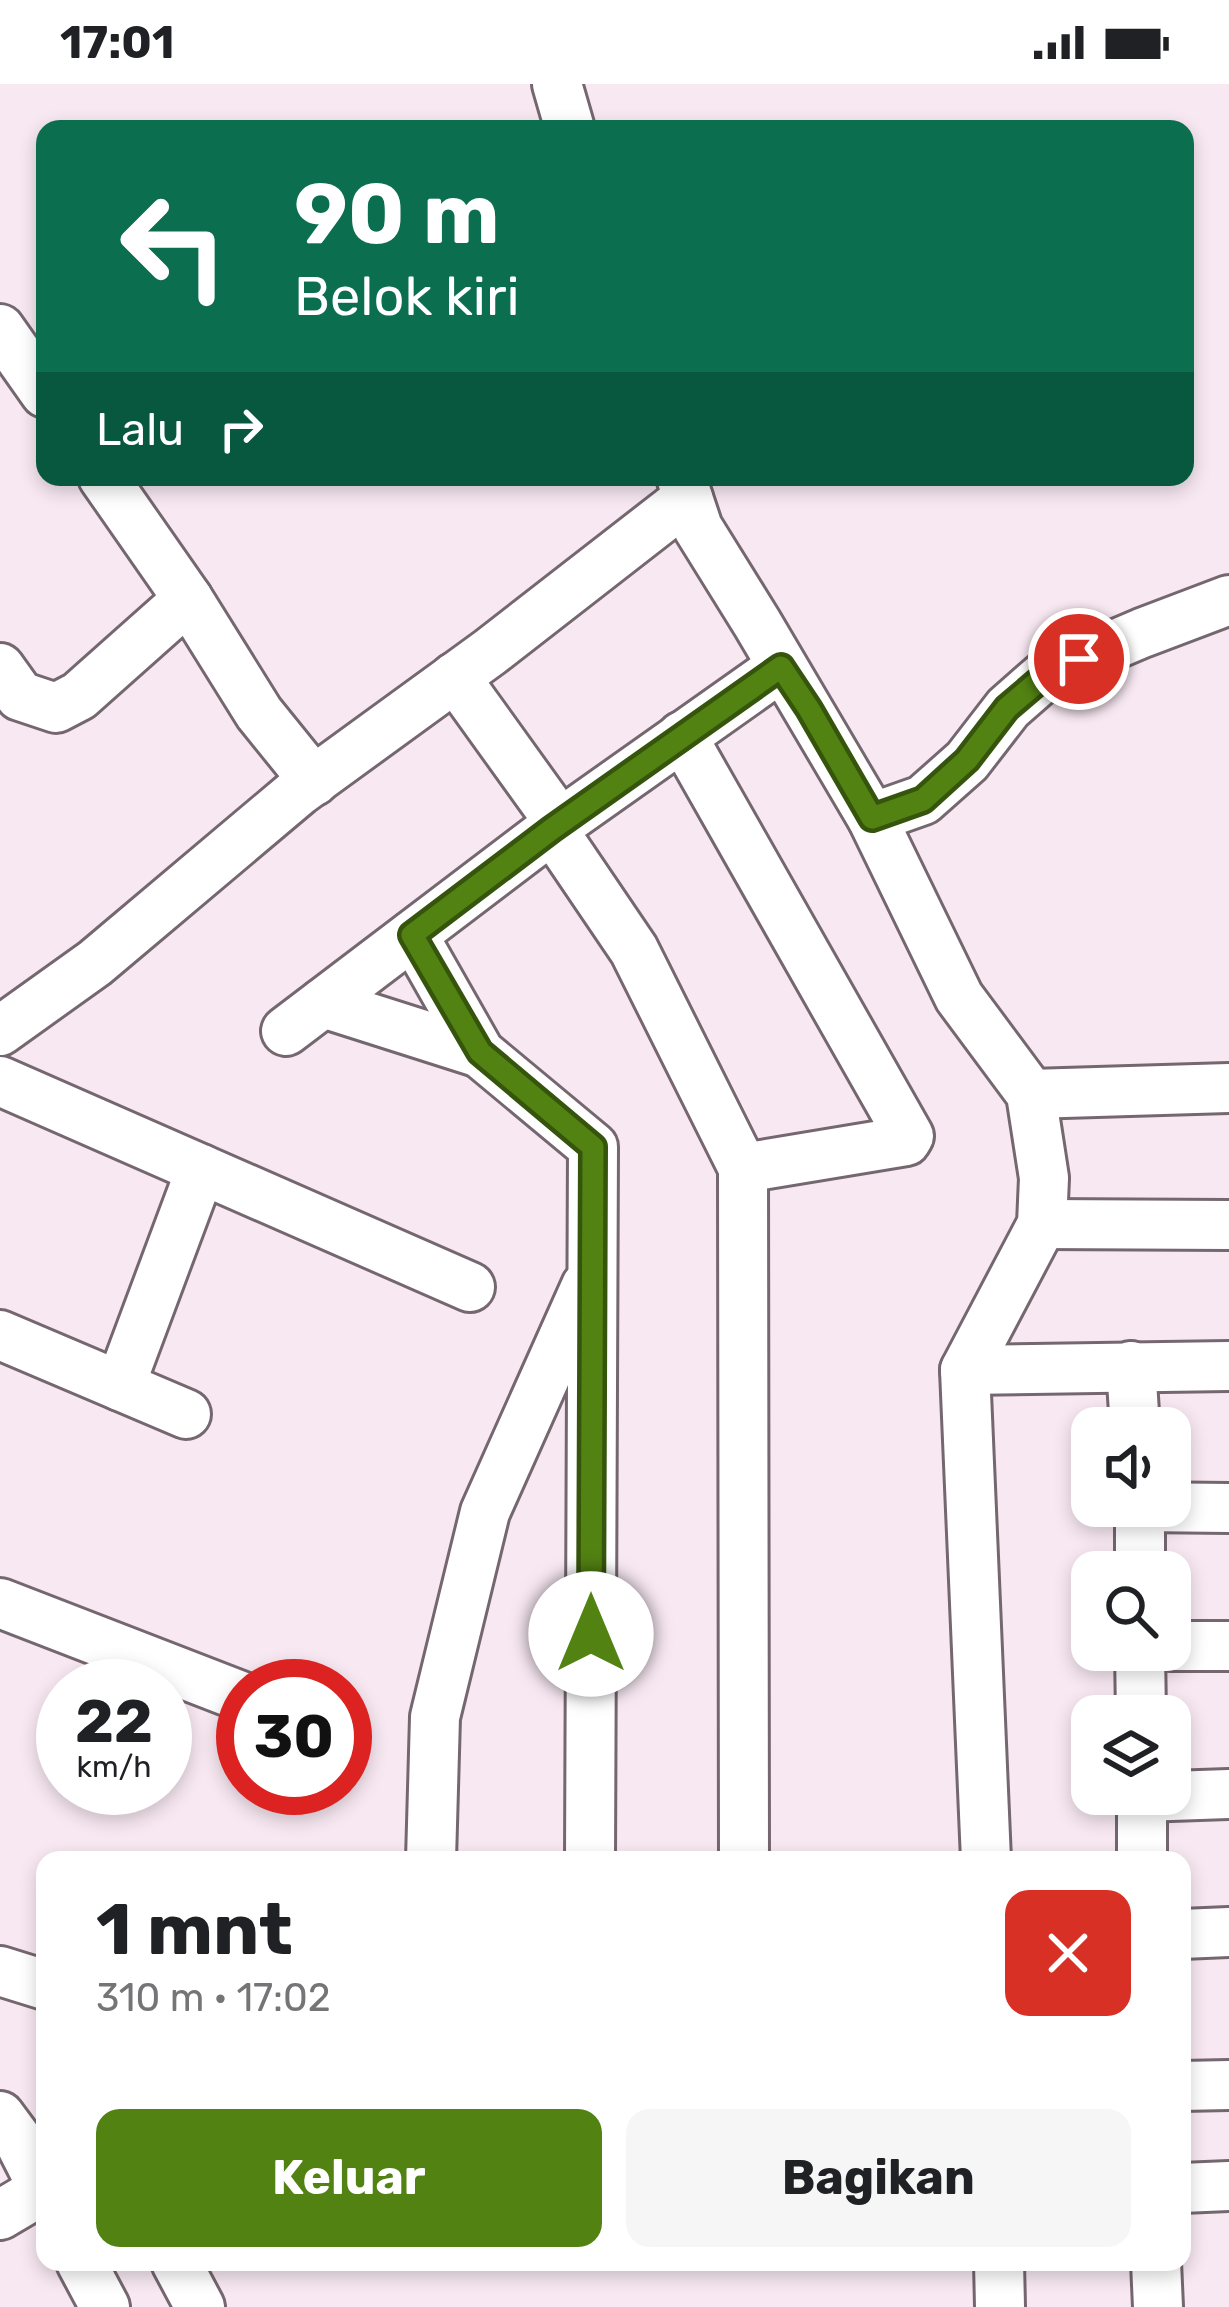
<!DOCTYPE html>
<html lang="id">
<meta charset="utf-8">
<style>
body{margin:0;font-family:Rubik,sans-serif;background:#f6f6f6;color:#202124;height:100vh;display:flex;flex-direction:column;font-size:45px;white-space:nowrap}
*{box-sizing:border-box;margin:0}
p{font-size:39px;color:#757577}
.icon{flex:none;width:66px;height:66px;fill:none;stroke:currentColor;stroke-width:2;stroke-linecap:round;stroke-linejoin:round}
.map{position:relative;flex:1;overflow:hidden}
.panel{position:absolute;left:36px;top:1767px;width:1155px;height:420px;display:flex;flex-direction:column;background:#fff;border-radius:24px;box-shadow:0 6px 18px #0003}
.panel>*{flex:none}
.guide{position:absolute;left:36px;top:36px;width:1158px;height:366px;border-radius:24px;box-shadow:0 6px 18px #0003;background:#0b6e4f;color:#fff;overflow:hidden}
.tools{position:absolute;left:1071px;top:1323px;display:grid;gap:24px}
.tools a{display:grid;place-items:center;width:120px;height:120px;border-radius:24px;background:#fff;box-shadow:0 6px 18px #0003;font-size:60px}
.speed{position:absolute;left:36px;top:1575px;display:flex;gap:24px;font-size:60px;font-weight:700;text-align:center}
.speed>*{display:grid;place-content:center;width:156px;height:156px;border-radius:50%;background:#fff;box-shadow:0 6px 18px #0003;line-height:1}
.speed small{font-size:30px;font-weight:400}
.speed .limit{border:18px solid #d22;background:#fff;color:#111}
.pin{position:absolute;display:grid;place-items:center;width:102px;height:102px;color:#fff;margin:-51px;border:6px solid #fff;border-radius:50%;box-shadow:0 3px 12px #0007}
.me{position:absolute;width:132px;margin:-66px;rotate:0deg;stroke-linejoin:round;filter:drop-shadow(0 0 9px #0008)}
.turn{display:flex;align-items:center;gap:42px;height:252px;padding:0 60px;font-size:54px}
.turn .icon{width:156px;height:156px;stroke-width:2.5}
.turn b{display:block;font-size:84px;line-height:102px}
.then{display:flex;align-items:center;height:114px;padding:0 60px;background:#0003;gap:24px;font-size:45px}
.round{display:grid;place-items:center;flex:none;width:126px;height:126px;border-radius:24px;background:#f6f6f6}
.overview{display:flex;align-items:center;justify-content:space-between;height:204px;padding:0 60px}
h1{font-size:72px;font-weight:700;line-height:90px}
.cta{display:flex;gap:24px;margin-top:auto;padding:24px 60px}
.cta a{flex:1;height:138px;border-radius:24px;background:#528212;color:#fff;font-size:48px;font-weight:700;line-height:138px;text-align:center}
.cta a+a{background:#f6f6f6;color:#202124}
.status{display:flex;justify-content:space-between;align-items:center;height:84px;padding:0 60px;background:#fff;direction:ltr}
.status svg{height:33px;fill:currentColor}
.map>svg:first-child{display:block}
</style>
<div class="status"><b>17:01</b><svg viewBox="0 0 49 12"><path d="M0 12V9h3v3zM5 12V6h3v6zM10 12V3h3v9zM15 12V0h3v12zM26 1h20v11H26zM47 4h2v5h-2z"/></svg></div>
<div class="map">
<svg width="1229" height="2223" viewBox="0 0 1229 2223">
<rect width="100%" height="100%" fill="#f8e8f2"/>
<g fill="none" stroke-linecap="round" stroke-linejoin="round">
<defs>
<g id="minor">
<path d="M557 0 570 45"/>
<path d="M0 245 45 309"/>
<path d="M103 393 188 515 259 629 314 697"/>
<path d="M681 393 698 444 757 539 872 734 959 913 1031 1010 1044 1094 1042 1140 965 1286 986 1776"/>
<path d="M0 584 20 612 56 624 79 612 188 515"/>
<path d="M455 593 560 739"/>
<path d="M682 652 909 1052 906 1057 743 1084 744 1776"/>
<path d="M872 734 923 716 967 677 1008 624 1048 589 1142 549 1229 516"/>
<path d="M552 745 634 866 743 1084"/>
<path d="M413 851 480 969 593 1063 590 1776"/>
<path d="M323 919 480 969"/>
<path d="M0 947 95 879 299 707 490 568 688 414"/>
<path d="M286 947 552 745 781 583"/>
<path d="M0 997 470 1203"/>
<path d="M1031 1010 1229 1004"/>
<path d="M1042 1140 1229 1141"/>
<path d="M0 1251 186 1330"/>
<path d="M1131 1282 1135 1344"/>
<path d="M965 1286 1229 1282"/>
<path d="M120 1302 201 1085"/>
<path d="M1141 1423 1229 1424"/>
<path d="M1140 1488V1422"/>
<path d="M0 1519 243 1613"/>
<path d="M1170 1562H1229"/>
<path d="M1140 1566 1141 1632"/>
<path d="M1142 1710V1713L1229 1710"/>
<path d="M431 1776 435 1633 485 1428 586 1202"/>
<path d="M1142 1776V1713"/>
<path d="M1182 1850 1229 1848"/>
<path d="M0 1887 45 1901"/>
<path d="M1182 2002 1229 2001"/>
<path d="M0 2032 20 2059 45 2108"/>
<path d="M1182 2104 1229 2102"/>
<path d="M0 2131 44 2105"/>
<path d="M81 2178 105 2223"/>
<path d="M176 2178 200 2223"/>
<path d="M999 2178 1000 2223"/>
<path d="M1156 2178 1158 2223"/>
</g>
</defs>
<use href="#minor" stroke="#756770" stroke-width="54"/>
<use href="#minor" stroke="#fff" stroke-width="48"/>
</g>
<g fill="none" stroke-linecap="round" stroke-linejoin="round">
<defs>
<path id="route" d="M591 1550 593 1063 480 968 412 851 552 745 781 583 809 625 872 734 923 716 967 676 1007 624 1048 589 1079 575"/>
</defs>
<use href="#route" stroke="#35540c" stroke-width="30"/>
<use href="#route" stroke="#528212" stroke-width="21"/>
</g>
</svg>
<div class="tools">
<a><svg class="icon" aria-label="sound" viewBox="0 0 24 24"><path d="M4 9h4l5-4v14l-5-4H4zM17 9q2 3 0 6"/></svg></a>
<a><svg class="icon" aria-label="search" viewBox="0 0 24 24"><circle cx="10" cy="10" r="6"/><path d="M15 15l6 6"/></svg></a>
<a><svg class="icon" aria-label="layers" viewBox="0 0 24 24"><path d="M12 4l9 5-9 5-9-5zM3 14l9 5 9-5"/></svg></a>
</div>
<div class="speed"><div>22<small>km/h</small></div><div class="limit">30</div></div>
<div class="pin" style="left:1079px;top:575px;background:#d93025"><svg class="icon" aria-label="arrive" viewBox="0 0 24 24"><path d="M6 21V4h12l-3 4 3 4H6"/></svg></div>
<svg class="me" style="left:591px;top:1550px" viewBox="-20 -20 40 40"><circle r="19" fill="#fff"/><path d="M0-13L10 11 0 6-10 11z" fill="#528212"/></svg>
<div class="guide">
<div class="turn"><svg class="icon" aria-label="left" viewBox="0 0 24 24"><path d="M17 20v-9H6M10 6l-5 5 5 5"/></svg><div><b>90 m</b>Belok kiri</div></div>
<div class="then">Lalu<svg class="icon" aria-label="right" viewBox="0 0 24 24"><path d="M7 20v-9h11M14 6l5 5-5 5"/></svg></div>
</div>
<section class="panel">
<div class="overview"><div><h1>1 mnt</h1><p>310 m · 17:02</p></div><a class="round" style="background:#d93025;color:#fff"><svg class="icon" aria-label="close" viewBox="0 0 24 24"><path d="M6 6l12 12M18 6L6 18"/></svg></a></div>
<div class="cta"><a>Keluar</a><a>Bagikan</a></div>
</section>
</div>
